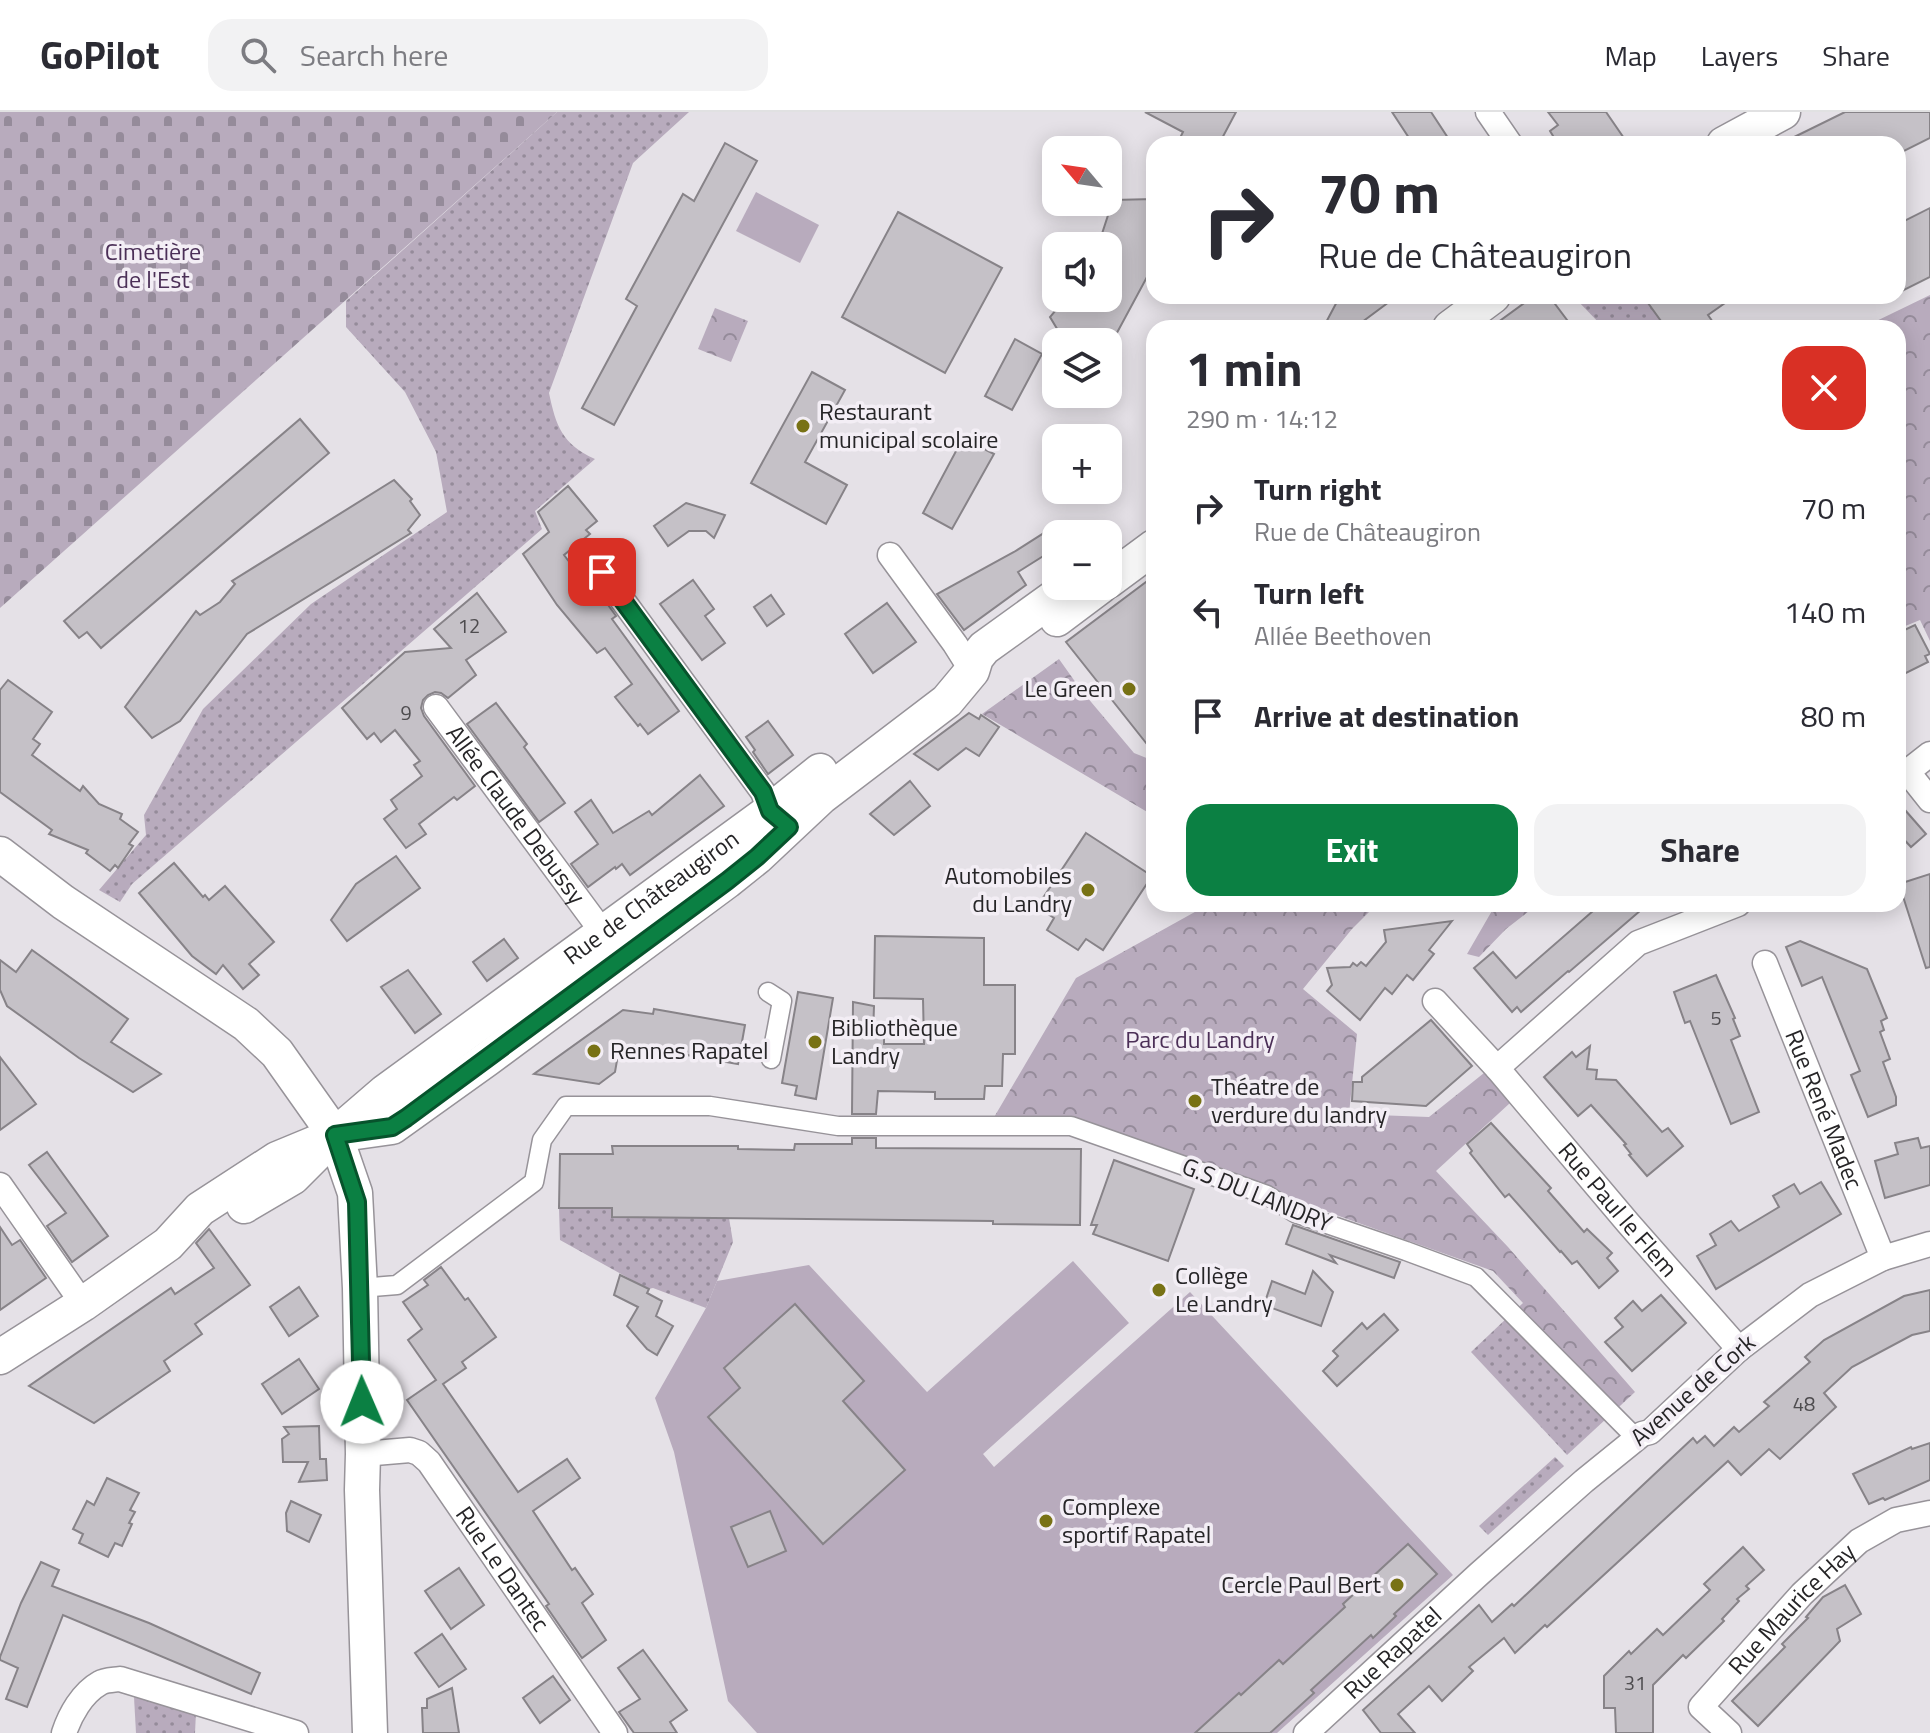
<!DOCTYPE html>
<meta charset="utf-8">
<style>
body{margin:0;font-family:"Titillium Web",sans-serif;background:#f2f2f3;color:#2b2b33;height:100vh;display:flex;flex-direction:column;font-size:30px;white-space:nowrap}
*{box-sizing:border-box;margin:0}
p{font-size:26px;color:#7c7c81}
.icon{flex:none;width:44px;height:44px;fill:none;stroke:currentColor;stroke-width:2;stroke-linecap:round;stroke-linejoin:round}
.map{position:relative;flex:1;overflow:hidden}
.panel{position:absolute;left:1146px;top:208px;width:760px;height:592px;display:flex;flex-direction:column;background:#fff;border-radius:24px;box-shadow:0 4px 20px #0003}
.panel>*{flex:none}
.hud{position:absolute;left:1146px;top:24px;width:760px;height:168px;border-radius:24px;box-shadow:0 4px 20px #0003;background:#fff;color:#2b2b33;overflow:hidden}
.needle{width:52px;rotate:299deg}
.buttons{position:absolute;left:1042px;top:24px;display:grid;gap:16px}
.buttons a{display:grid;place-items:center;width:80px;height:80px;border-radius:16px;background:#fff;box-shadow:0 4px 20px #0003;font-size:40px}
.pin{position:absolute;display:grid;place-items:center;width:68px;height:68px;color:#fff;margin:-34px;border-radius:16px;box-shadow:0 4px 12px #0006}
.me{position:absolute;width:88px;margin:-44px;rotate:359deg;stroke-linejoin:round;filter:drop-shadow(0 0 6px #0008)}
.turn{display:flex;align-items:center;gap:28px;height:168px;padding:0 40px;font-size:36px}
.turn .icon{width:104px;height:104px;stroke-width:2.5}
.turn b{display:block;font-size:56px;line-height:68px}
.round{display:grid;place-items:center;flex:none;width:84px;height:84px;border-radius:24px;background:#f2f2f3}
.summary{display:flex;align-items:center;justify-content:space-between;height:136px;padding:0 40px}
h1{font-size:48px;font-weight:700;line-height:60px}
.action{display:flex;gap:16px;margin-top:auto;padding:16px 40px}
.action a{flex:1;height:92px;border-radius:24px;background:#0b8043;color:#fff;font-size:32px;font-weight:700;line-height:92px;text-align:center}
.action a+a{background:#f2f2f3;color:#2b2b33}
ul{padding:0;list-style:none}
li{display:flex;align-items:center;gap:24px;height:104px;padding:0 40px}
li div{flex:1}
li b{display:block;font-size:30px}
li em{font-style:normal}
header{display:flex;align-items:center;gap:48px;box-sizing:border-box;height:112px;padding:0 40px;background:#fff;border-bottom:2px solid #e1e1e2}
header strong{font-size:38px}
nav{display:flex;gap:44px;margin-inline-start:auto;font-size:28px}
.search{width:560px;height:72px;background:#f2f2f3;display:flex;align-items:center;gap:20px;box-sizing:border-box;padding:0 28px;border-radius:24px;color:#7c7c81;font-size:30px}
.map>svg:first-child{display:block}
</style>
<header>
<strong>GoPilot</strong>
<div class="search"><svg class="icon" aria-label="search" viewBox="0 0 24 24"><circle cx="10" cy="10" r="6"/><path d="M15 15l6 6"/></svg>Search here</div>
<nav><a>Map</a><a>Layers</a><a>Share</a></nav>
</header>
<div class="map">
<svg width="1930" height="1621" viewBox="0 0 1930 1621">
<defs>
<pattern id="grass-dots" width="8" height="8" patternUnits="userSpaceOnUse" patternTransform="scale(2)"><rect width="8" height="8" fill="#b8abbd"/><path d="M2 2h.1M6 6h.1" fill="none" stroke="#958b9a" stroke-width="1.8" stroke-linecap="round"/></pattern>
<pattern id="cemetery-stones" width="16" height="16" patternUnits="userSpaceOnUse" patternTransform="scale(2)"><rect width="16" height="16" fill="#b8abbd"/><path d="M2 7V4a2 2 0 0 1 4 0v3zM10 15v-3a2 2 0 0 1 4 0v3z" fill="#958b9a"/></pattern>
<pattern id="park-crowns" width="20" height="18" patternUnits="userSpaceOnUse" patternTransform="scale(2)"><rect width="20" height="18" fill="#b8abbd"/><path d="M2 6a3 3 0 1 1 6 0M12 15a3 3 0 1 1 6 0" fill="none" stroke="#958b9a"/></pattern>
</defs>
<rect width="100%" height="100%" fill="#e5e1e7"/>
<g fill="url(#grass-dots)">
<path d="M557 0H689L633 51 549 281C556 314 562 332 595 347L535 399 542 417 132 772 120 790 99 778 146 723 144 703 203 597 311 492 447 400 436 340 405 280 346 215V189Z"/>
<path d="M1573 184H1643L1666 216H1604Z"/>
<path d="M559 1096H612L729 1106 733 1130 706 1196 653 1176 648 1177 560 1128Z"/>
<path d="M1509 1204 1606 1307 1567 1343 1471 1240Z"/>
<path d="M1555 1345 1564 1354 1488 1423 1479 1414Z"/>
<path d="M134 1585 196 1600 195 1621H136Z"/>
</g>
<path fill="url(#cemetery-stones)" d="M0 0H557L0 496Z"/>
<g fill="url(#park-crowns)">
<path d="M1930 183V529L1920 508 1898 517V216H1862Z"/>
<path d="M715 196 748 209 731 250 698 237Z"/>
<path d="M1059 547 1081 578 1134 641 1154 649V704L982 602Z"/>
<path d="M1201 792H1377L1352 817 1303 877 1357 922 1349 1002 1429 1005 1484 961 1510 991 1436 1059 1508 1135 1635 1280 1606 1307 1509 1204 1523 1191 1493 1159 1311 1094 1109 1017 1063 1004 993 1007 1076 866 1202 796Z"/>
<path d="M1494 792H1538L1506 817 1479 845 1467 842 1493 797Z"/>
</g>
<g fill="#b8abbd">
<path d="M756 80 819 113 800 151 736 119Z"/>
<path d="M1073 1149 1129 1211 983 1342 994 1355 1190 1180 1453 1463 1277 1621H757L728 1589 674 1340 655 1286 706 1196 717 1169 809 1153 927 1280Z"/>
</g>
<g fill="#c5c1c7" stroke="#878388" stroke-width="2">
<path d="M1145 0H1236L1219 32H1177L1183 20Z"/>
<path d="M1392 0H1431L1452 32H1413Z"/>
<path d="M1548 0H1606L1628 32H1558L1550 19 1558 13Z"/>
<path d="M1845 0H1930V26L1898 42V32H1780Z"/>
<path d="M725 31 757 49 614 313 582 296 637 194 626 187 683 82 694 89Z"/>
<path d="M1154 87V152L1112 230H1065L1050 205 1066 186H1108V134H1098L1113 88Z"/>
<path d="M1930 96V165L1898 181V112Z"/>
<path d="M898 100 1002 156 945 261 842 205Z"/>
<path d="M1340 184H1397L1354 216H1323Z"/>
<path d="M1534 184H1549L1573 216H1490Z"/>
<path d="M1643 184H1735L1708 203 1717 216H1666Z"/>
<path d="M1015 227 1042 242 1012 298 985 284Z"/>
<path d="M812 260 845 278 805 350 847 373 826 412 751 371Z"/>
<path d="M300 307 329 341 101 536 87 520 79 526 64 509Z"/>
<path d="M963 326 994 342 952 417 923 401Z"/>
<path d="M394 368 412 387 410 389 420 403 408 418 411 421 247 522 180 609 152 626 125 595 196 499 200 503 220 490 235 472 232 469Z"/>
<path d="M568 374 597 409 586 418 590 422 564 443 599 489 603 486 616 504 612 507 679 599 648 622 640 612 638 614 615 585 632 572 605 536 597 541 557 493 523 442 549 420 538 400Z"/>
<path d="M686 391 725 403 714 426 706 419H689L668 434 654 414Z"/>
<path d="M1055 414 1060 422H1056V436L1018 460 1026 473 964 518 937 482 1014 440Z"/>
<path d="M1154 464V641L1066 530Z"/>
<path d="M693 468 714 497 705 504 725 531 702 548 660 492Z"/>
<path d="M477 481 506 520 466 548 476 563 448 586 441 581 435 580 428 583 423 588 421 596 424 604 475 674 457 688 454 685 419 712 426 722 406 736 384 707 397 697 391 688 422 664 414 653 420 649 395 618 381 630 374 621 367 627 342 596 405 540 451 536 434 517Z"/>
<path d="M771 483 784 502 767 514 754 495Z"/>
<path d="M887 491 916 530 873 561 845 522Z"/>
<path d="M1915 513 1930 542 1925 544 1928 550 1898 565V521Z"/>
<path d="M8 568 52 600 33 627 40 632 32 643 80 679 83 674 99 692 122 702 120 707 138 720 129 732 133 734 118 756 115 753 110 759 86 741 88 738 49 722 52 718 0 680V578Z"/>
<path d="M496 591 527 632 524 635 565 691 539 710 467 612Z"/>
<path d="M969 601 979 607 981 603 999 615 979 644 966 636 938 658 914 642Z"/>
<path d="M768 609 793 643 768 662 753 640 755 638 746 625Z"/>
<path d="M700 663 724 694 630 763 622 752 616 757 615 755 588 775 571 752 598 732 575 700 591 688 613 721 649 699 652 703Z"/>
<path d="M910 669 930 694 894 723 870 702Z"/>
<path d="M1898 690 1926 722 1911 735 1898 721Z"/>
<path d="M1086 721 1152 764 1103 838 1086 827 1078 838 1047 818 1054 806 1037 795Z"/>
<path d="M396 744 420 776 347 829 331 808 356 772Z"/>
<path d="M174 751 203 785 205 783 209 788 225 774 274 830 249 852 259 863 243 877 223 853 216 862 192 844 139 781Z"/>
<path d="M1930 762V855L1926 856 1899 772Z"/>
<path d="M1601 792H1648L1569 860 1568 859 1521 900 1517 895 1512 900 1474 856 1493 840 1516 866Z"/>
<path d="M1452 809 1429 838 1434 842 1413 868 1407 863 1392 882 1385 876 1360 908 1327 879 1332 873 1327 856 1350 855 1353 851 1357 854 1361 850 1366 854 1386 830 1384 818Z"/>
<path d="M875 824 984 826V873H1015V942H1003L1002 974H985L984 987H935V980L878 979 876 1002H852L853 890 874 894 873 924 884 925V932H924L923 887 874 886Z"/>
<path d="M504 827 518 846 487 869 473 850Z"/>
<path d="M1800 829 1867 857 1887 906 1881 909 1884 918 1880 920 1890 947 1883 950 1896 985V993L1868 1005 1851 963 1860 959 1822 865 1802 874 1786 835Z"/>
<path d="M32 838 128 907 111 930 161 962 133 980 79 946 7 894 0 878V848L16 860Z"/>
<path d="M408 858 441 902 415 921 381 875Z"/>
<path d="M1716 863 1735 906 1733 907 1740 924 1731 928 1759 1000 1731 1012 1690 909 1685 911 1674 880Z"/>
<path d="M798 880 833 886 816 987 795 983 797 974 782 971Z"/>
<path d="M654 897 745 913 738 952 647 936 646 941 619 937 615 960 599 972 534 962 623 898 653 902Z"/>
<path d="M1431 908 1472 954 1426 994 1352 989 1353 970H1362V965Z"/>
<path d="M1590 934 1587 957 1597 958 1596 967 1616 968 1662 1020 1668 1016 1683 1034 1647 1064 1629 1043 1631 1042 1624 1033 1626 1032 1591 993 1578 1004 1544 965 1572 940 1576 945Z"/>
<path d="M0 945 36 992 0 1018Z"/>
<path d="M1491 1011 1551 1076 1548 1079 1584 1120 1587 1117 1612 1141 1607 1146 1618 1159 1599 1176 1577 1149 1572 1152 1561 1139 1560 1140 1509 1082 1505 1085 1470 1041 1472 1039 1467 1032Z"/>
<path d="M852 1026H876V1036L1081 1037 1080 1113 993 1112V1109L612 1105V1096H559L560 1042H613L612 1034H738V1037L794 1038 795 1032H852Z"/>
<path d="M1918 1026 1921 1036 1930 1034V1073L1885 1086 1875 1049 1898 1042 1895 1031Z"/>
<path d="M47 1040 108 1124 72 1150 47 1114 66 1101 29 1053Z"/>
<path d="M1114 1048 1194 1077 1168 1149 1093 1122 1097 1113H1091Z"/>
<path d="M1821 1070 1841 1102 1716 1177 1697 1144 1716 1133 1710 1122 1731 1109 1739 1119 1779 1095 1773 1084 1794 1072 1800 1082Z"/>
<path d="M1293 1113 1400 1150 1394 1166 1330 1143 1336 1151 1286 1132Z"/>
<path d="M0 1115 12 1133 20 1128 46 1166 0 1198Z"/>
<path d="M209 1117 250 1173 195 1212 202 1222 164 1249 170 1259 94 1311 29 1274 171 1176 175 1182 214 1156 196 1131Z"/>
<path d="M441 1155 465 1188 468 1186 496 1225 462 1250 466 1256 443 1272 518 1380 567 1347 580 1366 533 1399 572 1458 575 1456 593 1482 582 1491 606 1528 582 1546 546 1494 549 1492 407 1288 436 1268 408 1228 422 1217 403 1190 428 1173 424 1168Z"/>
<path d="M1313 1159 1333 1180 1321 1214 1264 1193 1272 1169 1305 1182Z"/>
<path d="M620 1163 649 1177 647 1181 662 1189 656 1204 673 1214 657 1243 647 1237 627 1214 638 1195 614 1183Z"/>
<path d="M299 1175 318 1204 289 1224 270 1195Z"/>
<path d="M1930 1178V1219L1912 1223 1852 1255 1824 1281 1836 1295 1780 1347 1769 1337 1741 1363 1728 1349 1547 1515 1545 1513 1515 1541 1504 1526 1469 1555 1473 1559 1442 1589 1429 1574 1398 1602 1415 1621H1381L1363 1598 1479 1493 1492 1510 1512 1492 1514 1494 1693 1326 1697 1331 1705 1324 1714 1334 1734 1315 1739 1320 1769 1294 1764 1290 1810 1250 1805 1245 1824 1228 1904 1184Z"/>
<path d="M1661 1183 1686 1211 1632 1259 1605 1230 1623 1215 1615 1206 1633 1189 1642 1199Z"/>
<path d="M795 1192 864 1269 843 1289 905 1358 823 1432 708 1305 740 1276 724 1256Z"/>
<path d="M1384 1202 1398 1218 1337 1274 1323 1259 1338 1244 1333 1239 1362 1211 1367 1217Z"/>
<path d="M299 1247 319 1277 282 1302 262 1272Z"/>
<path d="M319 1314 320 1347H326L327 1368 299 1370 308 1350H283L282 1327 289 1322 284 1315Z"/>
<path d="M1930 1331V1368L1885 1388 1883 1386 1869 1392 1853 1362 1911 1335 1912 1337Z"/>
<path d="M107 1366 139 1381 130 1398 135 1400 129 1411 132 1412 122 1434 115 1431 108 1445 79 1431 83 1422 73 1417 87 1389 94 1393Z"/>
<path d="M291 1389 321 1403 309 1430 287 1419 286 1401Z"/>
<path d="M770 1399 786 1439 748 1455 731 1415Z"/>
<path d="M1408 1432 1437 1462 1394 1502 1396 1504 1373 1526 1371 1523 1311 1578 1314 1581 1270 1621H1195L1239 1581 1241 1583 1279 1548 1283 1552 1345 1495 1343 1492Z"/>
<path d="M1743 1435 1764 1458 1746 1474 1749 1477 1737 1487 1739 1489 1722 1507 1724 1509 1686 1546 1683 1543 1653 1573V1621H1616L1615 1596H1604V1564L1629 1539 1631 1542 1657 1517 1663 1523 1710 1478 1704 1472Z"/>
<path d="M41 1450 59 1458 52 1474 149 1511 260 1561 251 1582 63 1503 27 1595 6 1587 18 1556 0 1548V1545L21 1491Z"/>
<path d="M459 1456 484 1493 451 1517 425 1479Z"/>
<path d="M1845 1473 1861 1502 1837 1517 1840 1529 1758 1614 1732 1589 1785 1535 1782 1532 1808 1506 1806 1505 1823 1485Z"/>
<path d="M442 1522 466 1557 439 1575 415 1541Z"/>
<path d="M643 1538 687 1598 670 1610 677 1621H634L619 1600 640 1587 618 1556Z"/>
<path d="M553 1564 570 1588 540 1611 523 1586Z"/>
<path d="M452 1576 459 1621H423L422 1596H427V1587Z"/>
</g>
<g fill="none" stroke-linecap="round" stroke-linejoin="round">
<defs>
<g id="pedestrian">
<path d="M768 880 782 889 771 947"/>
<path d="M360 1176 397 1173 534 1070 542 1028 566 994H710L838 1014H1071L1267 1083 1295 1101 1406 1139 1476 1165 1637 1327"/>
</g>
<g id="minor">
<path d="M1488 0 1510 32"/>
<path d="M890 443 955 532 972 559"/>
<path d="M602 460 763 680 770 699 781 708"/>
<path id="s1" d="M436 595 612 833"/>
<path d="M1907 659 1930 688"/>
<path d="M1898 667 1930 642"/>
<path id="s2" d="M1738 792 1638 831 1497 956 1628 1111 1739 1237"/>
<path id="s3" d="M1765 851 1883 1146"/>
<path d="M1435 889 1497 956"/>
<path d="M0 1073 83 1192"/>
<path id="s4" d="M363 1342 410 1338 419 1341 429 1350 615 1621"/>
<path d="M64 1621C70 1603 82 1581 100 1571 105 1568 114 1568 120 1567L296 1621"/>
<path id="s5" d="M1306 1621 1479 1462 1584 1369 1642 1322 1650 1320 1739 1237 1810 1183 1883 1146 1930 1132"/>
<path id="s6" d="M1729 1621 1701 1595 1802 1482 1859 1429 1896 1408 1930 1401"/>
</g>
<g id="secondary">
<path d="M1724 32 1783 0"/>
<path d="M1450 216 1493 184"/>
<path d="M1108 469 1154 435"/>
<path d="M1057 507 1101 474"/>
<path d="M0 742 63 790 246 912 277 941 335 1023 355 1081 360 1176 363 1342 362 1378 370 1621"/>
<path id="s7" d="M244 1094 293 1065 335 1023 385 980 770 699 820 659"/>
<path d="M0 1245 83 1192 168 1132 200 1097 277 1047 335 1023 392 1015 487 947 727 769 757 745 821 685 947 589 972 559 976 546 984 536 1070 474"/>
</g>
</defs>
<use href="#pedestrian" stroke="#979399" stroke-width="21"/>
<use href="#minor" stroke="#979399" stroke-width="27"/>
<use href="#secondary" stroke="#979399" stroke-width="37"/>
<use href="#pedestrian" stroke="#fff" stroke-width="18"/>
<use href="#minor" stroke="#fff" stroke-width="24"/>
<use href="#secondary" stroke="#fff" stroke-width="34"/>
</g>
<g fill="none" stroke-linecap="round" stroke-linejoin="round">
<defs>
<path id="route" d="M362 1290 357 1090 335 1023 392 1015 406 1006 727 769 757 745 789 715 770 699 763 680 602 460"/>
</defs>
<use href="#route" stroke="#07532c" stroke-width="20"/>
<use href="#route" stroke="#0b8043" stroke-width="14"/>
</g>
<g fill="#787215" stroke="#f3eef5" stroke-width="3">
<circle cx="803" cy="314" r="8"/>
<circle cx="1129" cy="577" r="8"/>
<circle cx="1088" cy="778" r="8"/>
<circle cx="815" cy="930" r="8"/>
<circle cx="594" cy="939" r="8"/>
<circle cx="1195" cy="989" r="8"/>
<circle cx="1159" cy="1178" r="8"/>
<circle cx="1046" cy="1409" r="8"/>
<circle cx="1397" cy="1473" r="8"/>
</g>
<g text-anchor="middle" stroke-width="7" stroke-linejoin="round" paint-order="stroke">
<g font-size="20" fill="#4e4c4f">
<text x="469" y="521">12</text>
<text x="406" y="608">9</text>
<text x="1716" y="913">5</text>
<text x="1804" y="1299">48</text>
<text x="1635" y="1578">31</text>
</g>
<g font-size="24" fill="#4b2f57" stroke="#f3eef5">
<text x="153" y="148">Cimetière<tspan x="153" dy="28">de l'Est</tspan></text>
<text x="1200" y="936">Parc du Landry</text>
</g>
<g font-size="24" fill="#262527" stroke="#f3eef5" text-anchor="start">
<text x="819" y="308">Restaurant<tspan x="819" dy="28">municipal scolaire</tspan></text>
<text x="1113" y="585" text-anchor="end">Le Green</text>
<text x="1072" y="772" text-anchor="end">Automobiles<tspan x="1072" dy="28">du Landry</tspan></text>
<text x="831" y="924">Bibliothèque<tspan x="831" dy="28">Landry</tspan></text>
<text x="610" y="947">Rennes Rapatel</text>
<text x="1211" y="983">Théatre de<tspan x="1211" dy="28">verdure du landry</tspan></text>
<text x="1175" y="1172">Collège<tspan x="1175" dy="28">Le Landry</tspan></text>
<text x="1062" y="1403">Complexe<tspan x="1062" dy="28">sportif Rapatel</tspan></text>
<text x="1381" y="1481" text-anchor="end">Cercle Paul Bert</text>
</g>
<g font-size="24" fill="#262527" stroke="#f3eef5">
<text dy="8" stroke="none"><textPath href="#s1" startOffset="134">Allée Claude Debussy</textPath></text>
<text dy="8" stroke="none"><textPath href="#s7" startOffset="512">Rue de Châteaugiron</textPath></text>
<text dy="8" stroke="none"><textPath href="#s3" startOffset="158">Rue René Madec</textPath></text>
<text transform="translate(1257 1083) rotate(22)" y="8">G.S DU LANDRY</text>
<text dy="8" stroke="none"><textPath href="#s2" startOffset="482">Rue Paul le Flem</textPath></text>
<text transform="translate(1693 1278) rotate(-41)" y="8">Avenue de Cork</text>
<text dy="8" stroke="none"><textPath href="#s4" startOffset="200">Rue Le Dantec</textPath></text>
<text dy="8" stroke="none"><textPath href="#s6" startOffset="172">Rue Maurice Hay</textPath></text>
<text dy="8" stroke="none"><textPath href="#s5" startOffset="118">Rue Rapatel</textPath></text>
</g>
</g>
</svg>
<div class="buttons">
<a><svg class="needle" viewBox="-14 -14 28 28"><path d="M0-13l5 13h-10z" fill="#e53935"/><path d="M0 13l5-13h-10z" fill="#7c7c81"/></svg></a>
<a><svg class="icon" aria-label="sound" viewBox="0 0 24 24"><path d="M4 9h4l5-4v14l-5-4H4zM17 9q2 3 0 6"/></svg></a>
<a><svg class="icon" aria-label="layers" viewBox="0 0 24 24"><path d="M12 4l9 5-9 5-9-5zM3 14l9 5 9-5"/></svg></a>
<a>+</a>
<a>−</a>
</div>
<div class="pin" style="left:602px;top:460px;background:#d93025"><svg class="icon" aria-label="arrive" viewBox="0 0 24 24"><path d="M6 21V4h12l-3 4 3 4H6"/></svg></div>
<svg class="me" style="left:362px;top:1290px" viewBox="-20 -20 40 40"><circle r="19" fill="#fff"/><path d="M0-13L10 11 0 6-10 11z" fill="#0b8043"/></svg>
<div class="hud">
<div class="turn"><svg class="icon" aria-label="right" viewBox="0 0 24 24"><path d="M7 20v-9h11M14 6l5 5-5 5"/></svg><div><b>70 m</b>Rue de Châteaugiron</div></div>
</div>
<section class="panel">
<div class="summary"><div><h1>1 min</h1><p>290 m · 14:12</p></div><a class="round" style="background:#d93025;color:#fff"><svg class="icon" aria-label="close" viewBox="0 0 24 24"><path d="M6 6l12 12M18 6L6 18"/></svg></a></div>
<ul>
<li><svg class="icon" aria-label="right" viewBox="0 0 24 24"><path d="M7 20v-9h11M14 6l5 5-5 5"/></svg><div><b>Turn right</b><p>Rue de Châteaugiron</p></div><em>70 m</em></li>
<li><svg class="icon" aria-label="left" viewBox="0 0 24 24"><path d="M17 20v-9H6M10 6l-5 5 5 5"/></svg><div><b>Turn left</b><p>Allée Beethoven</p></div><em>140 m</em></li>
<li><svg class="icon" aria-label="arrive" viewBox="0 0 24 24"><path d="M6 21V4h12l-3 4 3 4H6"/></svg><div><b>Arrive at destination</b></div><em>80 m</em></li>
</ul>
<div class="action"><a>Exit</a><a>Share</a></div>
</section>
</div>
